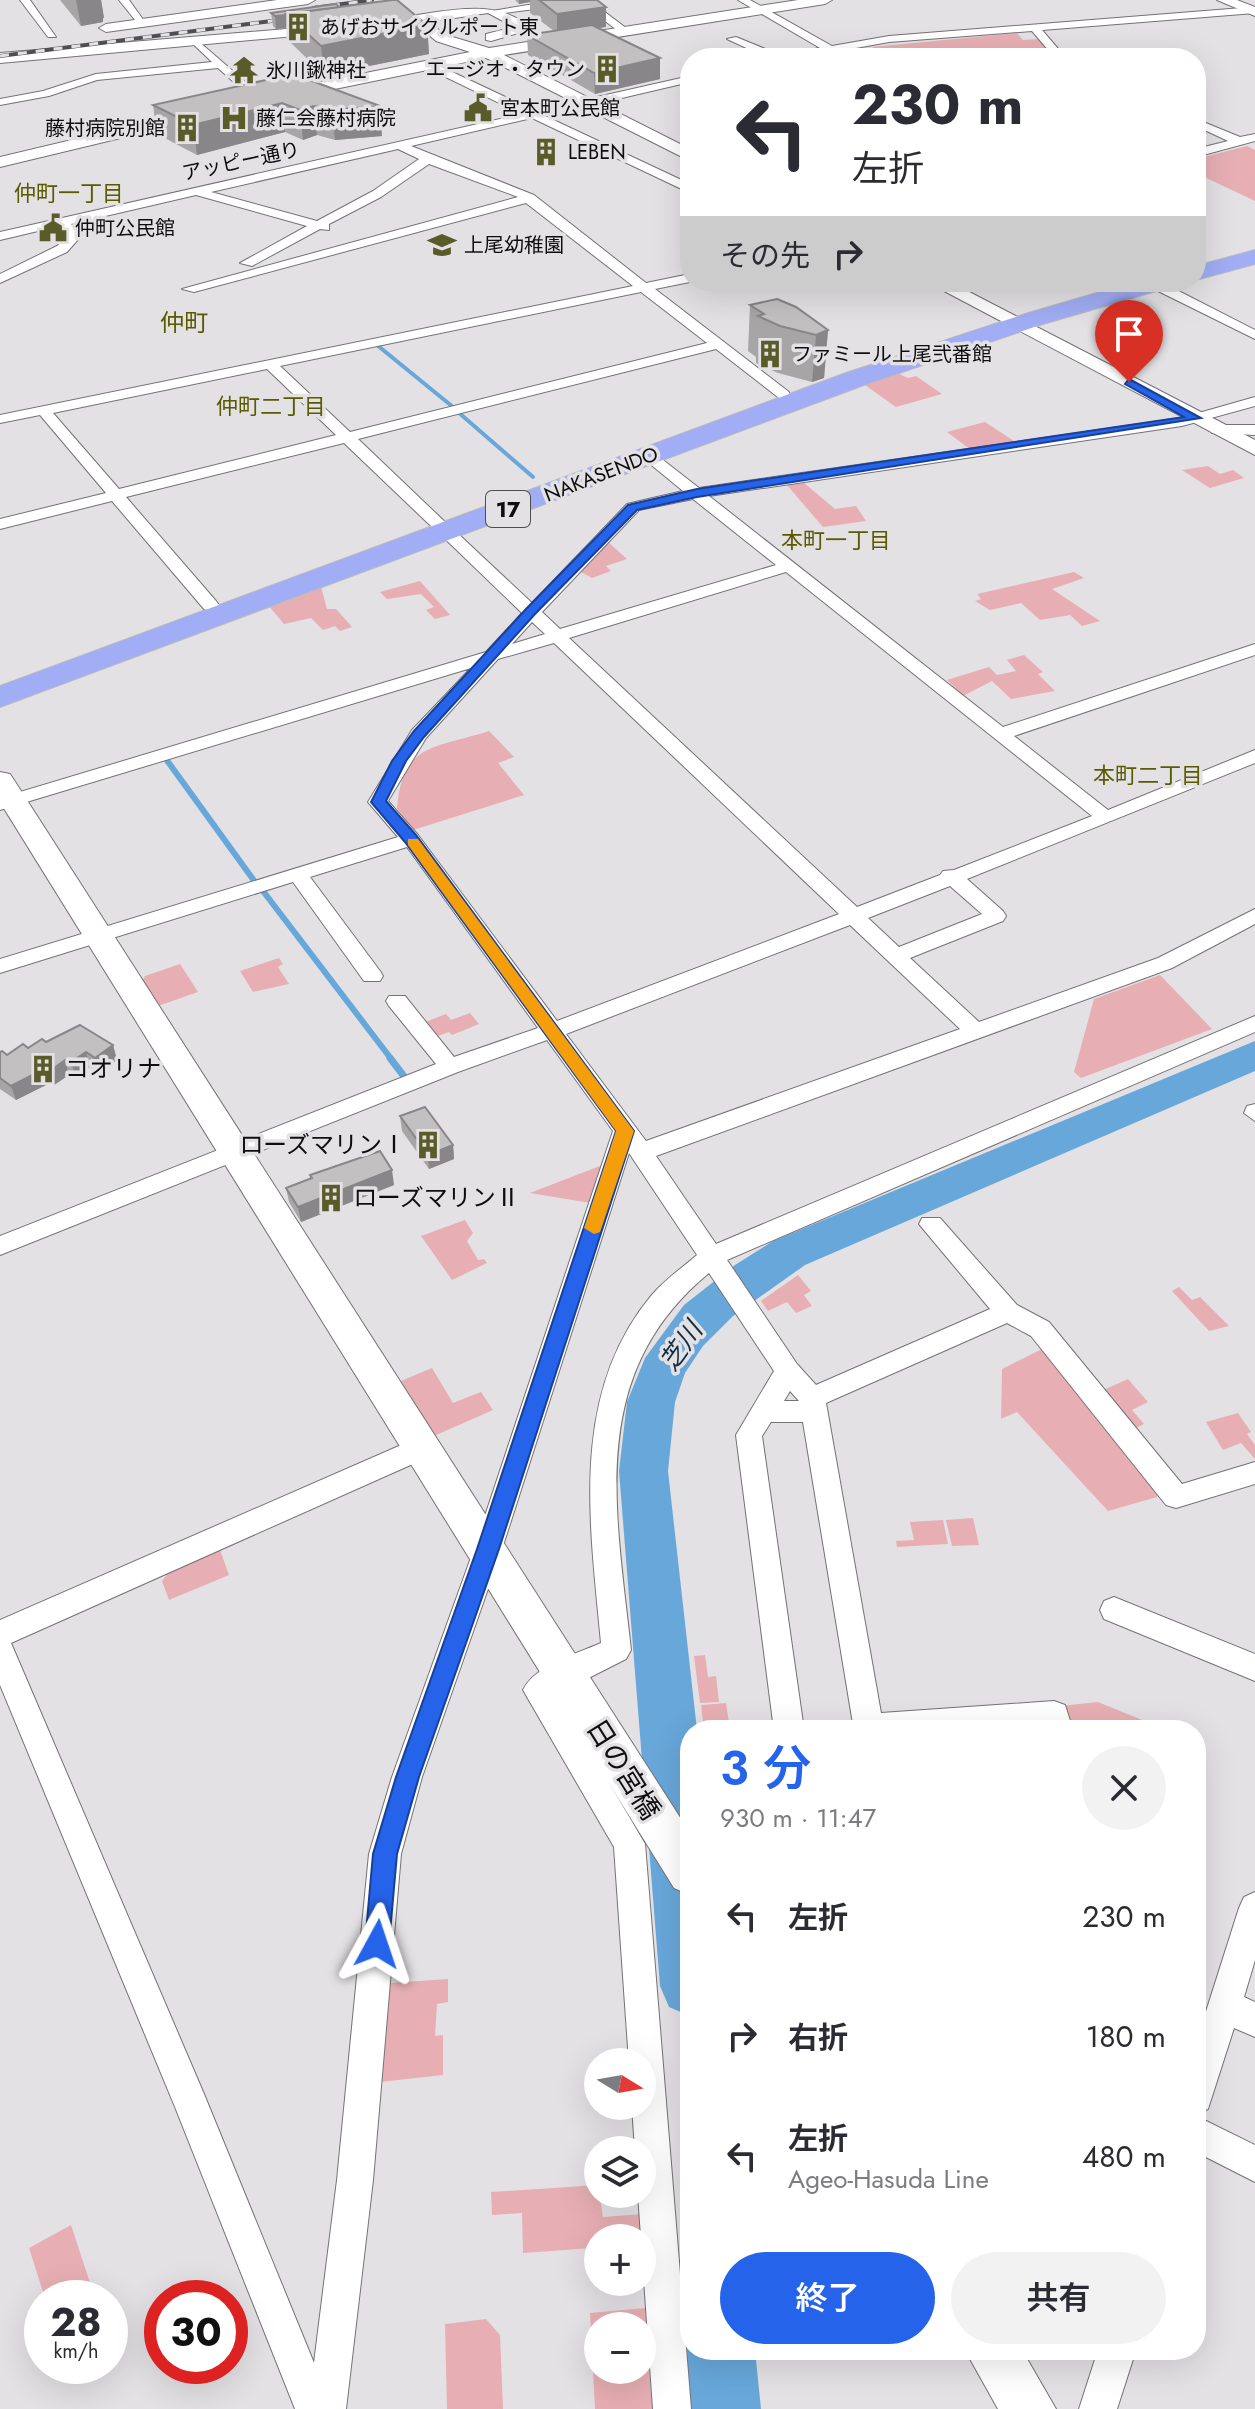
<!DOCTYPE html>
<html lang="ja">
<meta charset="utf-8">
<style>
body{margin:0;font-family:Jost,"Noto Sans JP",sans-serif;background:#f2f2f3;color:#2b2b33;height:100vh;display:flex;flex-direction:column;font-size:30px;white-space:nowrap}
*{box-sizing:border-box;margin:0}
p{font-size:26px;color:#7c7c81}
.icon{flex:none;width:44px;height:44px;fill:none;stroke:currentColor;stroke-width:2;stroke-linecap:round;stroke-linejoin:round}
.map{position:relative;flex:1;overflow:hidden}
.details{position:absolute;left:680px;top:1720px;width:526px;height:640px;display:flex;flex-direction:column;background:#fff;border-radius:32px;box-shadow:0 8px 32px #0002}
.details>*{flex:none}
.banner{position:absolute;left:680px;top:48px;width:526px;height:244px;border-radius:32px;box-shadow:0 8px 32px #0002;background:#fff;color:#2b2b33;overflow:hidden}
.needle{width:52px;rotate:101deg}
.fabs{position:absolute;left:584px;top:2048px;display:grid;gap:16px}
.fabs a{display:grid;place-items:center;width:72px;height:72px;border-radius:50%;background:#fff;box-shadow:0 8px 32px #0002;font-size:40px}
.speed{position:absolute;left:24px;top:2280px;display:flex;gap:16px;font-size:40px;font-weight:700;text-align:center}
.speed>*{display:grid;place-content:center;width:104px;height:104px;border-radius:50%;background:#fff;box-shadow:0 8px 32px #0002;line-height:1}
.speed small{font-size:20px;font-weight:400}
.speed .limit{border:12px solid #d22;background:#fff;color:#111}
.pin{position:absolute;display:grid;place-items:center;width:68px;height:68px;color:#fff;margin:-82px -34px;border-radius:50% 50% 50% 0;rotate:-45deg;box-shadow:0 0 8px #0007}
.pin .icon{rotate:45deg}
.me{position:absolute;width:88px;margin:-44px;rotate:5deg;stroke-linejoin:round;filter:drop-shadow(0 0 6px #0008)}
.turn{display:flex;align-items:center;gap:28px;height:168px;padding:0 40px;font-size:36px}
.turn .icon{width:104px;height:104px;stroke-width:2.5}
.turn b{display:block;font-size:56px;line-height:68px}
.then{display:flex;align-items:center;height:76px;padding:0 40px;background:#0003;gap:16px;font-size:30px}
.round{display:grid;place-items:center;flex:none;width:84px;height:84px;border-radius:42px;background:#f2f2f3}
.head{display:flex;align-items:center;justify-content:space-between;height:136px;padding:0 40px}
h1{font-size:48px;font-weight:600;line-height:60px;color:#2563eb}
.action{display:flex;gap:16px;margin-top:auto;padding:16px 40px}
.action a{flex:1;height:92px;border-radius:48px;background:#2563eb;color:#fff;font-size:32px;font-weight:600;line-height:92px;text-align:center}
.action a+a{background:#f2f2f3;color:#2b2b33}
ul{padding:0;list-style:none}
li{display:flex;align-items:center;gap:24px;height:120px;padding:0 40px}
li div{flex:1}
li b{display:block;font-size:30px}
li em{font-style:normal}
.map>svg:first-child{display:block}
</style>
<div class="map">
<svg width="1255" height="2409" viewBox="0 0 1255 2409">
<rect width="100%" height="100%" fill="#e3e1e4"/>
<g fill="#e7afb3" fill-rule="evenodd">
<path d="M1017 33 1023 40 1040 39 1057 58H892L872 47Z"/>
<path d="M1247 146 1255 150V201L1196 173V159Z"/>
<path d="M895 372 908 378 916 376 942 394 896 407 862 383Z"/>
<path d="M985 422 1017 443 971 450 947 432Z"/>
<path d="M1208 466 1220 474 1233 470 1244 478 1210 488 1182 470Z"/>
<path d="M803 482 835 509 856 506 866 521 823 527 787 485Z"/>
<path d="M607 541 627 559 606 566 611 571 592 578 579 571Z"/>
<path d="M1074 572 1084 578 1052 589 1100 621 1082 626 1070 615 1040 620 1021 603 990 610 975 601 981 599 977 594Z"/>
<path d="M420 581 450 615 435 619 426 610 434 607 421 594 387 599 380 592Z"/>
<path d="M321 587 327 609H336L352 627 340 631 335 626 323 630 311 618 284 624 269 606Z"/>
<path d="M1024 655 1043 672 1038 674 1055 691 1011 699 992 681 963 696 947 680 989 667 997 675 1016 671 1007 660Z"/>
<path d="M489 731 514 757 498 763 524 795 413 830 397 809C402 742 434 749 489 731Z"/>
<path d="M279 958 283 964 278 967 289 984 253 992 240 971Z"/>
<path d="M180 964 198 992 158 1006 142 981 145 976Z"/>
<path d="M1160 975 1212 1029 1081 1078 1074 1072 1094 999Z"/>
<path d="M470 1013 479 1024 452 1035 449 1032 435 1037 423 1023 446 1014 451 1020Z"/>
<path d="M605 1164 591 1203 530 1193Z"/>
<path d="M465 1220 473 1233 467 1241 478 1260 484 1259 487 1263 452 1280 421 1236Z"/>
<path d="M798 1275 811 1291 804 1295 812 1306 796 1313 787 1302 768 1311 761 1301Z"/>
<path d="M1179 1287 1192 1300 1200 1297 1229 1326 1209 1331 1172 1291Z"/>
<path d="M1044 1348 1161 1488 1157 1497 1108 1511 1017 1412 1001 1419 1002 1369Z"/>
<path d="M432 1368 453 1403 481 1392 493 1410 434 1436 401 1381Z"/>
<path d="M1128 1379 1148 1402 1132 1410 1144 1424 1134 1429 1101 1391Z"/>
<path d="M1238 1413 1251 1432 1247 1434 1255 1445V1459L1241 1443 1223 1450 1206 1422Z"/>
<path d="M973 1518 979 1545 952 1546 946 1520Z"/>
<path d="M943 1520 948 1544 897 1547 896 1541 914 1540 910 1522Z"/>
<path d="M220 1550 229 1575 169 1600 162 1581 172 1568Z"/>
<path d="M705 1655 708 1677 716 1676 719 1702 700 1703 694 1656Z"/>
<path d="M1098 1702 1142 1720 1138 1730H1068L1061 1706Z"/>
<path d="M726 1703 730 1730H704L701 1705Z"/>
<path d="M448 1979V2002L437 2004 435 2036 443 2035V2075L380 2082 390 1983Z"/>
<path d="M598 2185 603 2217 643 2214 645 2265 642 2268V2238H598V2281L594 2282 592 2248 523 2253 522 2213 492 2215 491 2192Z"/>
<path d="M71 2225 95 2298H45L29 2248Z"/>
<path d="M645 2308 652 2409H595L590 2313ZM598 2326H642V2370H598Z"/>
<path d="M486 2319 500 2335 503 2409H447L445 2324Z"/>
</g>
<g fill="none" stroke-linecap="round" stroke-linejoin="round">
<g stroke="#68a7da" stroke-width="4">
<path d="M377 345 453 407"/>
<path d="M458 412 533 477"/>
</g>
<g stroke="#68a7da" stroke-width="6">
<path d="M166 759 255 882"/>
<path d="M263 891 392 1060"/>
</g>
<path stroke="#68a7da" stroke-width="7" d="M390 1058 403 1075"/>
<g fill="#68a7da" fill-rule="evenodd">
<path d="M1255 1041V1071L805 1265 733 1316 703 1346 685 1373 675 1402 668 1471 697 1730H690V2016L669 2007 660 1986 619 1471 627 1402 645 1358 684 1305 735 1265 773 1241Z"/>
<path d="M690 2342V2350H755L761 2409H691L687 2350Z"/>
</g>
<defs>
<g id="street">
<path d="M20 0H30L56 37H48Z"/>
<path d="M119 0H129L147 25H139Z"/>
<path d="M559 0H589L630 31 621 33 581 3 497 14 492 11Z"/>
<path d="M738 0H750L832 46 889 36 1255 7V13L1042 30 1066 58H1055L1032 31 889 42 801 58H768L727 39 736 37 780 55 820 48Z"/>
<path d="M197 40 264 98V102H256L218 68 97 80 49 96 0 105V99L43 91 96 74 212 62 192 43Z"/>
<path d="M423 62H431L535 111 690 76V82L545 116 690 184V193L532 118 411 146 534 195 646 283 690 274V282L655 289 789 392V398H779L716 349 358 439 444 521V527H432L344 443 126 497 216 601 219 605 210 610 204 609 112 501 0 529V519L106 493 40 415 0 423V415L633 286 526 203 194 292 182 289 518 197 429 164 381 197 329 224V230L320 229 252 266 240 263 307 226 196 195 71 224 82 235 67 252 0 283V274L57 246 69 235 59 226 0 240V232L522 114 423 66ZM398 149 419 159 373 191 317 221 211 192ZM641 292 707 343 350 432 280 366ZM267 369 336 435 119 489 53 413Z"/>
<path d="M1196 119 1240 137 1255 134V141L1196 157V149L1228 141 1196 126Z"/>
<path d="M1150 282H1161L1255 330V339L1150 287Z"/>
<path d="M1255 397V406L1182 426 709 496 1003 727 1255 644V655L1014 736 1108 810 1255 750V763L967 879 1003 911 1006 916 1003 921 910 958 979 1022 1158 958 1255 909V924L1172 968 656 1156 716 1244 1255 1016V1032L727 1260 797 1364 816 1385 990 1309 919 1224 922 1218H940L1017 1305 1049 1322 1182 1484 1255 1462V1484L1176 1508 1166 1505 1031 1336 1007 1323 826 1403 881 1713 1054 1701 1065 1705 1073 1730H854L803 1422H771L762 1436 804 1730H774L736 1435 774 1371 709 1273C586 1374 616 1510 631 1650L626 1659 557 1694 645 1844 691 2409H653L638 2194H642V2150H635L632 2106H642V2062H629L614 1847 523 1690C535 1665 576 1654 601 1643 590 1524 569 1395 651 1296 664 1280 682 1268 697 1255L629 1153 502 1549 422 1777 401 1854 373 2180 346 2409H295L175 2107 0 1685V1620L415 1439 424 1436 433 1439 437 1447 433 1455 11 1643 204 2094 314 2363 337 2180 369 1854 392 1777 474 1549 613 1131 547 1040 458 1072 0 1255V1236L436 1064 389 1006 386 1001 389 996H405L454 1057 538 1028 407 847 310 877 380 971 383 976 380 981H364L293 882 0 973V959L398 837 368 802 412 730 471 668 0 810V798L486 652 522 613 441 535V529H453L532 603 627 504 683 491 644 459V453H654L699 488 1181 418ZM693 499 776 565 560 629 542 612 639 510ZM786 572 1092 816 954 870 943 871 940 875 857 907 569 638ZM532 622 545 634 512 644ZM554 643 839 914 557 1021 418 835 388 801 426 738 498 659ZM950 886 982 914 899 947 868 918ZM850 925 960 1029 646 1141 566 1034ZM790 1391 799 1401H784Z"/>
<path d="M1217 425H1255V435L1212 433 1209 430Z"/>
<path d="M1255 1104V1121L1244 1113 1247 1106Z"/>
<path d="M1114 1597 1255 1654V1681L1104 1619 1100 1610 1104 1601Z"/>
<path d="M1255 1892V1960L1244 1997 1255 2002V2037L1234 2028 1208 2109 1196 2114V2043L1239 1908 1244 1897Z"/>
<path d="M1196 2116 1255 2145V2182L1196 2152Z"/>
<path d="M1098 2350H1136L1117 2409H1079Z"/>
</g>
<g id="secondary">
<path d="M277 0H315L308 4 106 32 99 28 106 24Z"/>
<path d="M798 0H832L825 4 504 55 690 149V161L486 58 281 100 273 95 281 90 470 52 436 41 410 19 417 15C458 9 501 0 532 29L491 41 486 40V34L514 27 488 13 428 22 446 35 489 48Z"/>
<path d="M1217 0H1237L1255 7V16Z"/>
<path d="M334 25 339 26V32L0 63V53Z"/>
<path d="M202 109 208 111V117L0 167V157Z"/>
<path d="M927 282H950L1255 440V455Z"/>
<path d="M0 772 10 774 14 780 690 1833V1895L674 1888 0 802Z"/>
<path d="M965 2350H1022L1056 2409H998Z"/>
</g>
<g id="highway">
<path d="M1255 250V264L1196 280V266Z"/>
<path d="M1134 282H1173L1170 287 1043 324 864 385 0 707V686L846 373 1025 314Z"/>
</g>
</defs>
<use href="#street" stroke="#747275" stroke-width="2"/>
<use href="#secondary" stroke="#747275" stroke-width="2"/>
<use href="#highway" stroke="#bcbcbc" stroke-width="2"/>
<use href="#street" fill="#fff" fill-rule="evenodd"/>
<use href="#secondary" fill="#fff" fill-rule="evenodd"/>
<use href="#highway" fill="#a1adf4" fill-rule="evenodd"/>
<defs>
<g id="rail">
<path d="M313 8 372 0"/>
<path d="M0 56 295 18"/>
</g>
</defs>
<use href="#rail" stroke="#4f4e50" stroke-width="4"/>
<use href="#rail" stroke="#e3e1e4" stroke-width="3" stroke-dasharray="9" stroke-linecap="butt"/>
</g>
<g fill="#a8a5a7">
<path d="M60 0H101L104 18H103V22L81 26Z"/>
<path d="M515 0H597L606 27 598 28 660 58V79L595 94 528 55 527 35 554 31 530 13V2L519 4Z"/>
<path d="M339 7 427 25 429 54 324 75 290 42 288 28 276 29 273 26 271 13Z"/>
<path d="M293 74 382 136 335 140 317 135 303 140 285 132 197 155 157 134 153 105Z"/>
<path d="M750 305 828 330 824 378 812 382 778 373 756 363V357L748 351Z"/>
<path d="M46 1042 113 1045 117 1060 99 1072 90 1067 76 1077 69 1075 54 1085 50 1083 16 1100 0 1089V1052L7 1055Z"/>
<path d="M400 1116 453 1145 454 1159 429 1169 402 1131Z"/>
<path d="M310 1175 394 1185 301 1222 289 1202 286 1188 311 1179Z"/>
</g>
<g fill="#888688">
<path d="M76 0H101L104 18H103V22L81 26Z"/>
<path d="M519 0H530V2L519 4Z"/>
<path d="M606 7V27L557 34V14Z"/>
<path d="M287 15 288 28 276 29 275 16Z"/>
<path d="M427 25 429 54 324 75 321 46Z"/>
<path d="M660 58V79L595 94 594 73Z"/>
<path d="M282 103 285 132 197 155 193 125Z"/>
<path d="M314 106 317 135 303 140 300 110Z"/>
<path d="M380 106 382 136 335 140 332 110Z"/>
<path d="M828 330 824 378 812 382 816 335Z"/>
<path d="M113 1045 117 1060 99 1072 95 1058Z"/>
<path d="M86 1052 90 1067 76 1077 71 1062Z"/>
<path d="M65 1060 69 1075 54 1085 50 1071Z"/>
<path d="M46 1068 50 1083 16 1100 11 1086Z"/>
<path d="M453 1145 454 1159 429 1169 428 1155Z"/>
<path d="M392 1170 394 1185 301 1222 298 1207Z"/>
</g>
<g fill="#c3c0c2" stroke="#888688" stroke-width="2">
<path d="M392 0H397L427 25 321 46 286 14Z"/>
<path d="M539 0H597L606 7 557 14Z"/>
<path d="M336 4 339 7 286 14 287 15 275 16 271 13Z"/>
<path d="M592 25 660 58 594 73 527 35Z"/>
<path d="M293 74 380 106 332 110 314 106 300 110 282 103 193 125 153 105Z"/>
<path d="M777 299 796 307 828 330 816 335 780 326 758 316 764 314 750 305Z"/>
<path d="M80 1025 113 1045 95 1058 86 1052 71 1062 65 1060 50 1071 46 1068 11 1086 0 1078V1052L2 1051 7 1055 23 1044 28 1048 42 1039 46 1042Z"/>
<path d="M425 1107 453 1145 428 1155 400 1116Z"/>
<path d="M380 1151 392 1170 298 1207 286 1188 312 1178 310 1175Z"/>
</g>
<path fill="#2563eb" stroke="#184099" stroke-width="2" d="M1129 379 1201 418 697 497 637 510 535 614 424 737 406 761 386 801 416 835 634 1131 499 1549 419 1777 397 1854 389 1944 386 1953 377 1956 368 1953 365 1944 373 1854 396 1777 477 1549 616 1131 405 842 371 802 392 761 414 731 526 609 628 505 697 489 1184 417 1125 384Z"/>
<path fill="#f59e0b" d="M408 839H418L634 1131 600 1232 594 1234 584 1228 616 1131 408 845Z"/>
<defs>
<symbol id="building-bare" viewBox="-9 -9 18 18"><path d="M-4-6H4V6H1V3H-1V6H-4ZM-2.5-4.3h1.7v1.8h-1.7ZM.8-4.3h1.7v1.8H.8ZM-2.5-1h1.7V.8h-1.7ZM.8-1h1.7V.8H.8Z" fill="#595b28" stroke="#e3e1e4" stroke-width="2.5" paint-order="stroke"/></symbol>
<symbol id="temple-bare" viewBox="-9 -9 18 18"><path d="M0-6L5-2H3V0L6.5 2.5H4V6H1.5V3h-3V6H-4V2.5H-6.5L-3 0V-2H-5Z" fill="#595b28" stroke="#e3e1e4" stroke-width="2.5" paint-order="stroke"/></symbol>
<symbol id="civic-bare" viewBox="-9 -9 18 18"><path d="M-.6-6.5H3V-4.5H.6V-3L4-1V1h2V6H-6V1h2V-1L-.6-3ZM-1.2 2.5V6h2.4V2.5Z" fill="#595b28" stroke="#e3e1e4" stroke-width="2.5" paint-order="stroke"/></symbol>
<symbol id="hospital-bare" viewBox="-9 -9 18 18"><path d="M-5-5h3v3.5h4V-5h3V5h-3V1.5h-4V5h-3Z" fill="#595b28" stroke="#e3e1e4" stroke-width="2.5" paint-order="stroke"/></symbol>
<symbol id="school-bare" viewBox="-9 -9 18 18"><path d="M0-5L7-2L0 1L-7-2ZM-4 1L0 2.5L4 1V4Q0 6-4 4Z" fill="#595b28" stroke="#e3e1e4" stroke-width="2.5" paint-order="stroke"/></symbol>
</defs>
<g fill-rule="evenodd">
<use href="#building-bare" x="278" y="7" width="40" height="40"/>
<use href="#building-bare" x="587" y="49" width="40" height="40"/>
<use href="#temple-bare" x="224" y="50" width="40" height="40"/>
<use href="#civic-bare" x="458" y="88" width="40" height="40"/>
<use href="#hospital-bare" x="214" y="98" width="40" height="40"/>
<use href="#building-bare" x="167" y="108" width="40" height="40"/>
<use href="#building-bare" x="526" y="132" width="40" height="40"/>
<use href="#civic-bare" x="33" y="208" width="40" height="40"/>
<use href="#school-bare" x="422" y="225" width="40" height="40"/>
<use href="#building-bare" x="750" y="334" width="40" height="40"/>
<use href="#building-bare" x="23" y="1049" width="40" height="40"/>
<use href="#building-bare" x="408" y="1125" width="40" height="40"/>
<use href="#building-bare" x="311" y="1178" width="40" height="40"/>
</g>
<g text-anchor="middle" stroke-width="7" stroke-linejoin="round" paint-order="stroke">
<g font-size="20" fill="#0f0e0f" stroke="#e3e1e4" text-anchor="start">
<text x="320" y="34">あげおサイクルポート東</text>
<text x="585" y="76" text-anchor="end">エージオ・タウン</text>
<text x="266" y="77">氷川鍬神社</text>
<text x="500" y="115">宮本町公民館</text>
<text x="256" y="125">藤仁会藤村病院</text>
<text x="165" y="135" text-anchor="end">藤村病院別館</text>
<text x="568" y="159">LEBEN</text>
<text x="75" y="235">仲町公民館</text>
<text x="464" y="252">上尾幼稚園</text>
<text x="792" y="361">ファミール上尾弐番館</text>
</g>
<g font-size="20" fill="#0f0e0f" stroke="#e3e1e4">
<text transform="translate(241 161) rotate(-12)" y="7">アッピー通り</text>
<text transform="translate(601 474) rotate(-21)" y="7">NAKASENDO</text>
</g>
<g font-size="22" fill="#5a5b00" stroke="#e3e1e4">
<text x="69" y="201">仲町一丁目</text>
<text x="271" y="414">仲町二丁目</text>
<text x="836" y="548">本町一丁目</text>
<text x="1148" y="783">本町二丁目</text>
</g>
<rect fill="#e3e1e4" stroke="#4f4d4f" stroke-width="2" x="486" y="491" width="44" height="36" rx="6"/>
<g font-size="22" font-weight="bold" fill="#0f0e0f">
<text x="508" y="517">17</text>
</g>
<g font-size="24" fill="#5a5b00" stroke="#e3e1e4">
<text x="184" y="331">仲町</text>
</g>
<g font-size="24" fill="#0f0e0f" stroke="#e3e1e4" text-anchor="start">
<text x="65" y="1077">コオリナ</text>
<text x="406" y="1153" text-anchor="end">ローズマリンⅠ</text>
<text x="353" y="1206">ローズマリンⅡ</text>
</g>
<g font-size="26" font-style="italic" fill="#122e43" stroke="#e3e1e4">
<text transform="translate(681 1346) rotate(-55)" y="9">芝川</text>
</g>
<g font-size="28" fill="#0f0e0f" stroke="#e3e1e4">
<text transform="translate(624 1769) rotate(58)" y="10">日の宮橋</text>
</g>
</g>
</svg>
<div class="fabs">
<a><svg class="needle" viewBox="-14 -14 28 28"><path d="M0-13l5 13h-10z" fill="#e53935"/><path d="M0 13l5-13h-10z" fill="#7c7c81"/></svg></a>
<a><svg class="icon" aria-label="layers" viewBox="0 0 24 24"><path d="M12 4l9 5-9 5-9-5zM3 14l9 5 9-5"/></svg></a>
<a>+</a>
<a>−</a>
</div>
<div class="speed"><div>28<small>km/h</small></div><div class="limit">30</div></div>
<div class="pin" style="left:1129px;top:382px;background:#d93025"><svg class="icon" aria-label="arrive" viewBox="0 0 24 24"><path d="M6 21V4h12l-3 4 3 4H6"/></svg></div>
<svg class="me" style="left:377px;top:1944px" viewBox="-20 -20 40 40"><path d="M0-17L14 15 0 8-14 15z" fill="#2563eb" stroke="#fff" stroke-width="4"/></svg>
<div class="banner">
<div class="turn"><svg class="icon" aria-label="left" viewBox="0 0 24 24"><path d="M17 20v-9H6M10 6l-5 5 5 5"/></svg><div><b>230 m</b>左折</div></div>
<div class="then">その先<svg class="icon" aria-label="right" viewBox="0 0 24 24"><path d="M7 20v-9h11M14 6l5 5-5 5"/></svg></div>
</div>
<section class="details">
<div class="head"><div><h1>3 分</h1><p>930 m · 11:47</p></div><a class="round"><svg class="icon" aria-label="close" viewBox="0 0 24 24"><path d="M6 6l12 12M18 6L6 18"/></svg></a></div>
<ul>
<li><svg class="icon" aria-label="left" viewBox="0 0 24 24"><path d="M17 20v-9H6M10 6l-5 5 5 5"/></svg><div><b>左折</b></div><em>230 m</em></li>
<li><svg class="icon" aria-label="right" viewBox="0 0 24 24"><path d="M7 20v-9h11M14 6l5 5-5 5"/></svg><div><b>右折</b></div><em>180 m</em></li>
<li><svg class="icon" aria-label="left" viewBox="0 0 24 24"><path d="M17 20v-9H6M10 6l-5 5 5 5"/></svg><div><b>左折</b><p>Ageo-Hasuda Line</p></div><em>480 m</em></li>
</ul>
<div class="action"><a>終了</a><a>共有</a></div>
</section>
</div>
